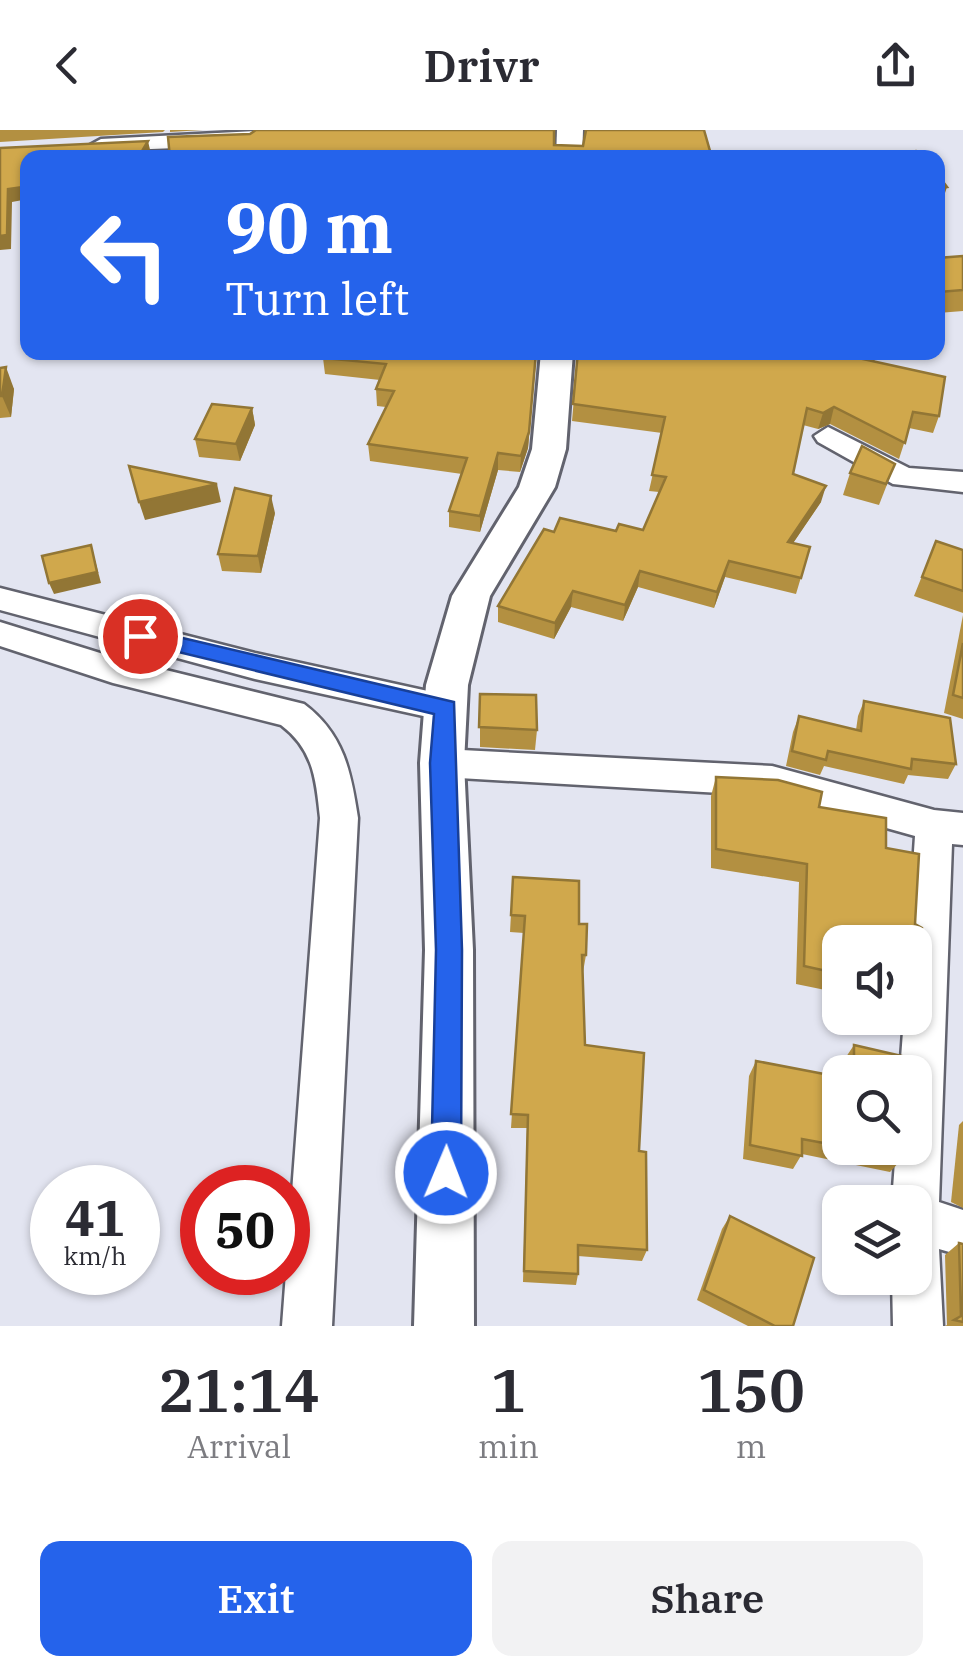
<!DOCTYPE html>
<style>
body{margin:0;font-family:"IBM Plex Serif",serif;background:#f2f2f3;color:#2b2b33;height:100vh;display:flex;flex-direction:column;font-size:38px;white-space:nowrap}
*{box-sizing:border-box;margin:0}
p{font-size:32px;color:#7c7c81}
.icon{flex:none;width:55px;height:55px;fill:none;stroke:currentColor;stroke-width:2;stroke-linecap:round;stroke-linejoin:round}
.map{position:relative;height:1196px;overflow:hidden}
.drawer{display:flex;flex-direction:column;background:#fff;flex:1}
.drawer>*{flex:none}
.guide{position:absolute;left:20px;top:20px;width:925px;height:210px;border-radius:20px;box-shadow:0 2px 8px #0004;background:#2563eb;color:#fff;overflow:hidden}
.tools{position:absolute;left:822px;top:795px;display:grid;gap:20px}
.tools a{display:grid;place-items:center;width:110px;height:110px;border-radius:20px;background:#fff;box-shadow:0 2px 8px #0004;font-size:50px}
.speed{position:absolute;left:30px;top:1035px;display:flex;gap:20px;font-size:50px;font-weight:700;text-align:center}
.speed>*{display:grid;place-content:center;width:130px;height:130px;border-radius:50%;background:#fff;box-shadow:0 2px 8px #0004;line-height:1}
.speed small{font-size:25px;font-weight:400}
.speed .limit{border:15px solid #d22;background:#fff;color:#111}
.pin{position:absolute;display:grid;place-items:center;width:85px;height:85px;color:#fff;margin:-42px;border:5px solid #fff;border-radius:50%;box-shadow:0 2px 10px #0007}
.me{position:absolute;width:110px;margin:-55px;rotate:1deg;stroke-linejoin:round;filter:drop-shadow(0 0 8px #0008)}
.turn{display:flex;align-items:center;gap:35px;height:210px;padding:0 40px;font-size:45px}
.turn .icon{width:130px;height:130px;stroke-width:2.5}
.turn b{display:block;font-size:70px;line-height:85px}
.eta{display:flex;justify-content:space-evenly;align-items:center;height:170px;text-align:center}
.eta b{font-size:60px;font-weight:600;line-height:70px}
.cta{display:flex;gap:20px;margin-top:auto;padding:20px 40px}
.cta a{flex:1;height:115px;border-radius:20px;background:#2563eb;color:#fff;font-size:40px;font-weight:600;line-height:115px;text-align:center}
.cta a+a{background:#f2f2f3;color:#2b2b33}
header{display:flex;justify-content:space-between;align-items:center;height:130px;padding:0 40px;background:#fff;font-size:45px;font-weight:600}
.map>svg:first-child{display:block}
</style>
<header><svg class="icon" aria-label="back" viewBox="0 0 24 24"><path d="M15 5l-7 7 7 7"/></svg>Drivr<svg class="icon" aria-label="share" viewBox="0 0 24 24"><path d="M12 15V3M7 8l5-5 5 5M5 13v7h14v-7"/></svg></header>
<div class="map">
<svg width="963" height="1196" viewBox="0 0 963 1196">
<rect width="100%" height="100%" fill="#e3e5f1"/>
<g fill="none" stroke-linecap="round" stroke-linejoin="round">
<defs>
<g id="minor">
<path d="M274 0 252 15 101 21 90 15 101 9Z"/>
<path d="M850 222H876L868 238 859 240 846 232Z"/>
<path d="M828 297 909 338 963 342V362L893 354 818 312 814 306Z"/>
<path d="M0 458 255 523 446 565 458 569 463 578 458 587 446 591 255 549 0 480Z"/>
<path d="M0 492 113 527 304 574C344 604 351 642 358 688L332 1196H282L320 688C316 650 314 620 281 595L113 553 0 516Z"/>
<path d="M442 619 772 636 934 680 963 683V715L952 714 939 1072 963 1080V1126L939 1119 943 1196H893L892 1148H915V1072H892L896 1018H915V942H900L904 888H915V812H908L915 706 772 666 442 647 429 643 424 633 429 623Z"/>
</g>
<g id="major">
<path d="M557 0H583L582 28H556Z"/>
<path d="M541 222H573L566 319 555 357 490 466 468 555 464 633 473 820 474 1196H414L425 820 420 633 426 555 452 466 519 357 532 319Z"/>
</g>
</defs>
<use href="#minor" stroke="#62636e" stroke-width="5"/>
<use href="#major" stroke="#62636e" stroke-width="6"/>
<use href="#minor" fill="#fff" fill-rule="evenodd"/>
<use href="#major" fill="#fff" fill-rule="evenodd"/>
</g>
<g fill="#b39041">
<path d="M0 0H165L163 2 0 12Z"/>
<path d="M170 0H203L170 2Z"/>
<path d="M963 126V181L938 183V128Z"/>
<path d="M325 222H537L528 318 520 342 498 340 480 402 449 397V381L462 344 370 331 368 314 386 277 377 276 376 259 380 250 325 244 323 228Z"/>
<path d="M578 222 939 286 933 303 909 298 899 329 830 294 818 299 803 295 793 344 821 372 793 413 810 417 796 464 725 447 714 478 638 457 623 491 571 477 554 509 498 492V476L554 402 643 400 659 362 649 361 662 303 572 291Z"/>
<path d="M0 238 14 259 11 287 0 288Z"/>
<path d="M252 278 255 295 240 331 199 327 195 309Z"/>
<path d="M895 334 879 375 843 365 850 343Z"/>
<path d="M275 383 261 443 222 441 218 424Z"/>
<path d="M936 411 963 420V483L914 466Z"/>
<path d="M963 485V589L944 583Z"/>
<path d="M480 564 537 600 535 620 480 617Z"/>
<path d="M864 571 956 634 948 649 908 645 904 654 824 636 820 645 786 636 793 602 799 586 856 600 858 586Z"/>
<path d="M716 647 819 677 886 718 915 794 923 862 915 873V812H840V863L796 854 799 752 711 738V666Z"/>
<path d="M513 747 579 794 586 825 583 842 585 915 639 1021 647 1120 642 1131 578 1126V1144L576 1155 523 1152 527 998H511L524 803 510 802Z"/>
<path d="M854 915 919 930 920 1000 915 1006V942H844V930Z"/>
<path d="M756 931 840 947V1018H904L902 1029 890 1042 802 1024 793 1039 743 1029 749 946Z"/>
<path d="M963 991V1078L951 1072 959 995Z"/>
<path d="M730 1086 793 1196H748L697 1170 722 1099Z"/>
<path d="M959 1113 963 1114V1196H945L947 1195 945 1125Z"/>
</g>
<g fill="#927635">
<path d="M148 11 151 24 148 28H138Z"/>
<path d="M28 50V69L12 72 11 119 0 120V106L8 59Z"/>
<path d="M947 57 942 72 938 73V58Z"/>
<path d="M536 222 528 318 520 342 521 326Z"/>
<path d="M6 237 14 259 11 287 2 266Z"/>
<path d="M834 277 830 294 818 299 823 283Z"/>
<path d="M252 278 255 295 240 331 236 314Z"/>
<path d="M498 323V340L480 402V386Z"/>
<path d="M217 354 221 372 145 390 139 372Z"/>
<path d="M826 356 821 372 783 428 788 412Z"/>
<path d="M271 366 275 383 261 443 258 426Z"/>
<path d="M91 415 101 453 54 464 49 453Z"/>
<path d="M729 431 725 447 714 478 717 462Z"/>
<path d="M640 441 638 457 623 491 625 475Z"/>
<path d="M573 461 571 477 554 509 555 493Z"/>
</g>
<g fill="#d0a84c" stroke="#927635" stroke-width="2.5">
<path d="M256 0H554V15L583 16 586 0H704L712 28H170L168 7 250 4Z"/>
<path d="M148 11 138 28H28V50L23 57 8 59 7 105 0 106V18Z"/>
<path d="M916 21 922 28H852Z"/>
<path d="M938 45 947 57 938 58Z"/>
<path d="M963 126V160L939 162 938 160V128Z"/>
<path d="M325 222H536L529 302 521 326 498 323 480 386 449 381 467 328 368 314 394 261 376 259 386 234 323 228Z"/>
<path d="M578 222H831L945 247 939 286 913 282 905 313 834 277 823 283 807 278 793 344 826 356 788 412 810 417 801 448 729 431 717 462 640 441 625 475 573 461 555 493 498 476 544 399 554 402 560 388 616 401 619 394 643 400 666 347 652 345 665 287 573 274Z"/>
<path d="M6 237 2 266H0V238Z"/>
<path d="M212 274 252 278 236 314 195 309Z"/>
<path d="M862 316 895 334 886 354 850 343Z"/>
<path d="M129 336 217 354 139 372Z"/>
<path d="M235 358 271 366 258 426 218 424Z"/>
<path d="M936 411 963 420V461L922 447Z"/>
<path d="M91 415 97 442 49 453 42 426Z"/>
<path d="M963 513V568L953 565Z"/>
<path d="M480 564 536 565 537 600 479 597Z"/>
<path d="M864 571 950 588 956 634 912 629 911 639 828 621 826 630 792 621 799 586 861 601Z"/>
<path d="M716 647 778 650 822 662 819 677 886 688V718L919 724 915 794 922 798 923 862 915 860V812H840V844L804 836 807 734 716 719Z"/>
<path d="M513 747 579 751V794H587L586 825H582L585 915 644 923 639 1021 646 1022 647 1120 578 1115V1144L524 1141 528 985 511 984 525 786 511 785Z"/>
<path d="M854 915 919 930 920 1000 915 1001V942H854Z"/>
<path d="M756 931 840 947V1016L802 1009V1026L750 1015Z"/>
<path d="M845 1018H904L902 1029Z"/>
<path d="M730 1086 814 1128 793 1196H775L704 1160Z"/>
<path d="M959 1113 963 1114V1192L954 1190 961 1186Z"/>
</g>
<path fill="#2563eb" stroke="#184099" stroke-width="2.5" d="M140 498 454 572 462 820 461 1043 456 1054 446 1058 435 1054 431 1043 436 820 430 633 434 584 133 511V500Z"/>
</svg>
<div class="tools">
<a><svg class="icon" aria-label="sound" viewBox="0 0 24 24"><path d="M4 9h4l5-4v14l-5-4H4zM17 9q2 3 0 6"/></svg></a>
<a><svg class="icon" aria-label="search" viewBox="0 0 24 24"><circle cx="10" cy="10" r="6"/><path d="M15 15l6 6"/></svg></a>
<a><svg class="icon" aria-label="layers" viewBox="0 0 24 24"><path d="M12 4l9 5-9 5-9-5zM3 14l9 5 9-5"/></svg></a>
</div>
<div class="speed"><div>41<small>km/h</small></div><div class="limit">50</div></div>
<div class="pin" style="left:140px;top:506px;background:#d93025"><svg class="icon" aria-label="arrive" viewBox="0 0 24 24"><path d="M6 21V4h12l-3 4 3 4H6"/></svg></div>
<svg class="me" style="left:446px;top:1043px" viewBox="-20 -20 40 40"><circle r="17" fill="#2563eb" stroke="#fff" stroke-width="3"/><path d="M0-11L8 9 0 5-8 9z" fill="#fff"/></svg>
<div class="guide">
<div class="turn"><svg class="icon" aria-label="left" viewBox="0 0 24 24"><path d="M17 20v-9H6M10 6l-5 5 5 5"/></svg><div><b>90 m</b>Turn left</div></div>
</div>
</div>
<section class="drawer">
<div class="eta">
<div><b>21:14</b><p>Arrival</p></div>
<div><b>1</b><p>min</p></div>
<div><b>150</b><p>m</p></div>
</div>
<div class="cta"><a>Exit</a><a>Share</a></div>
</section>
